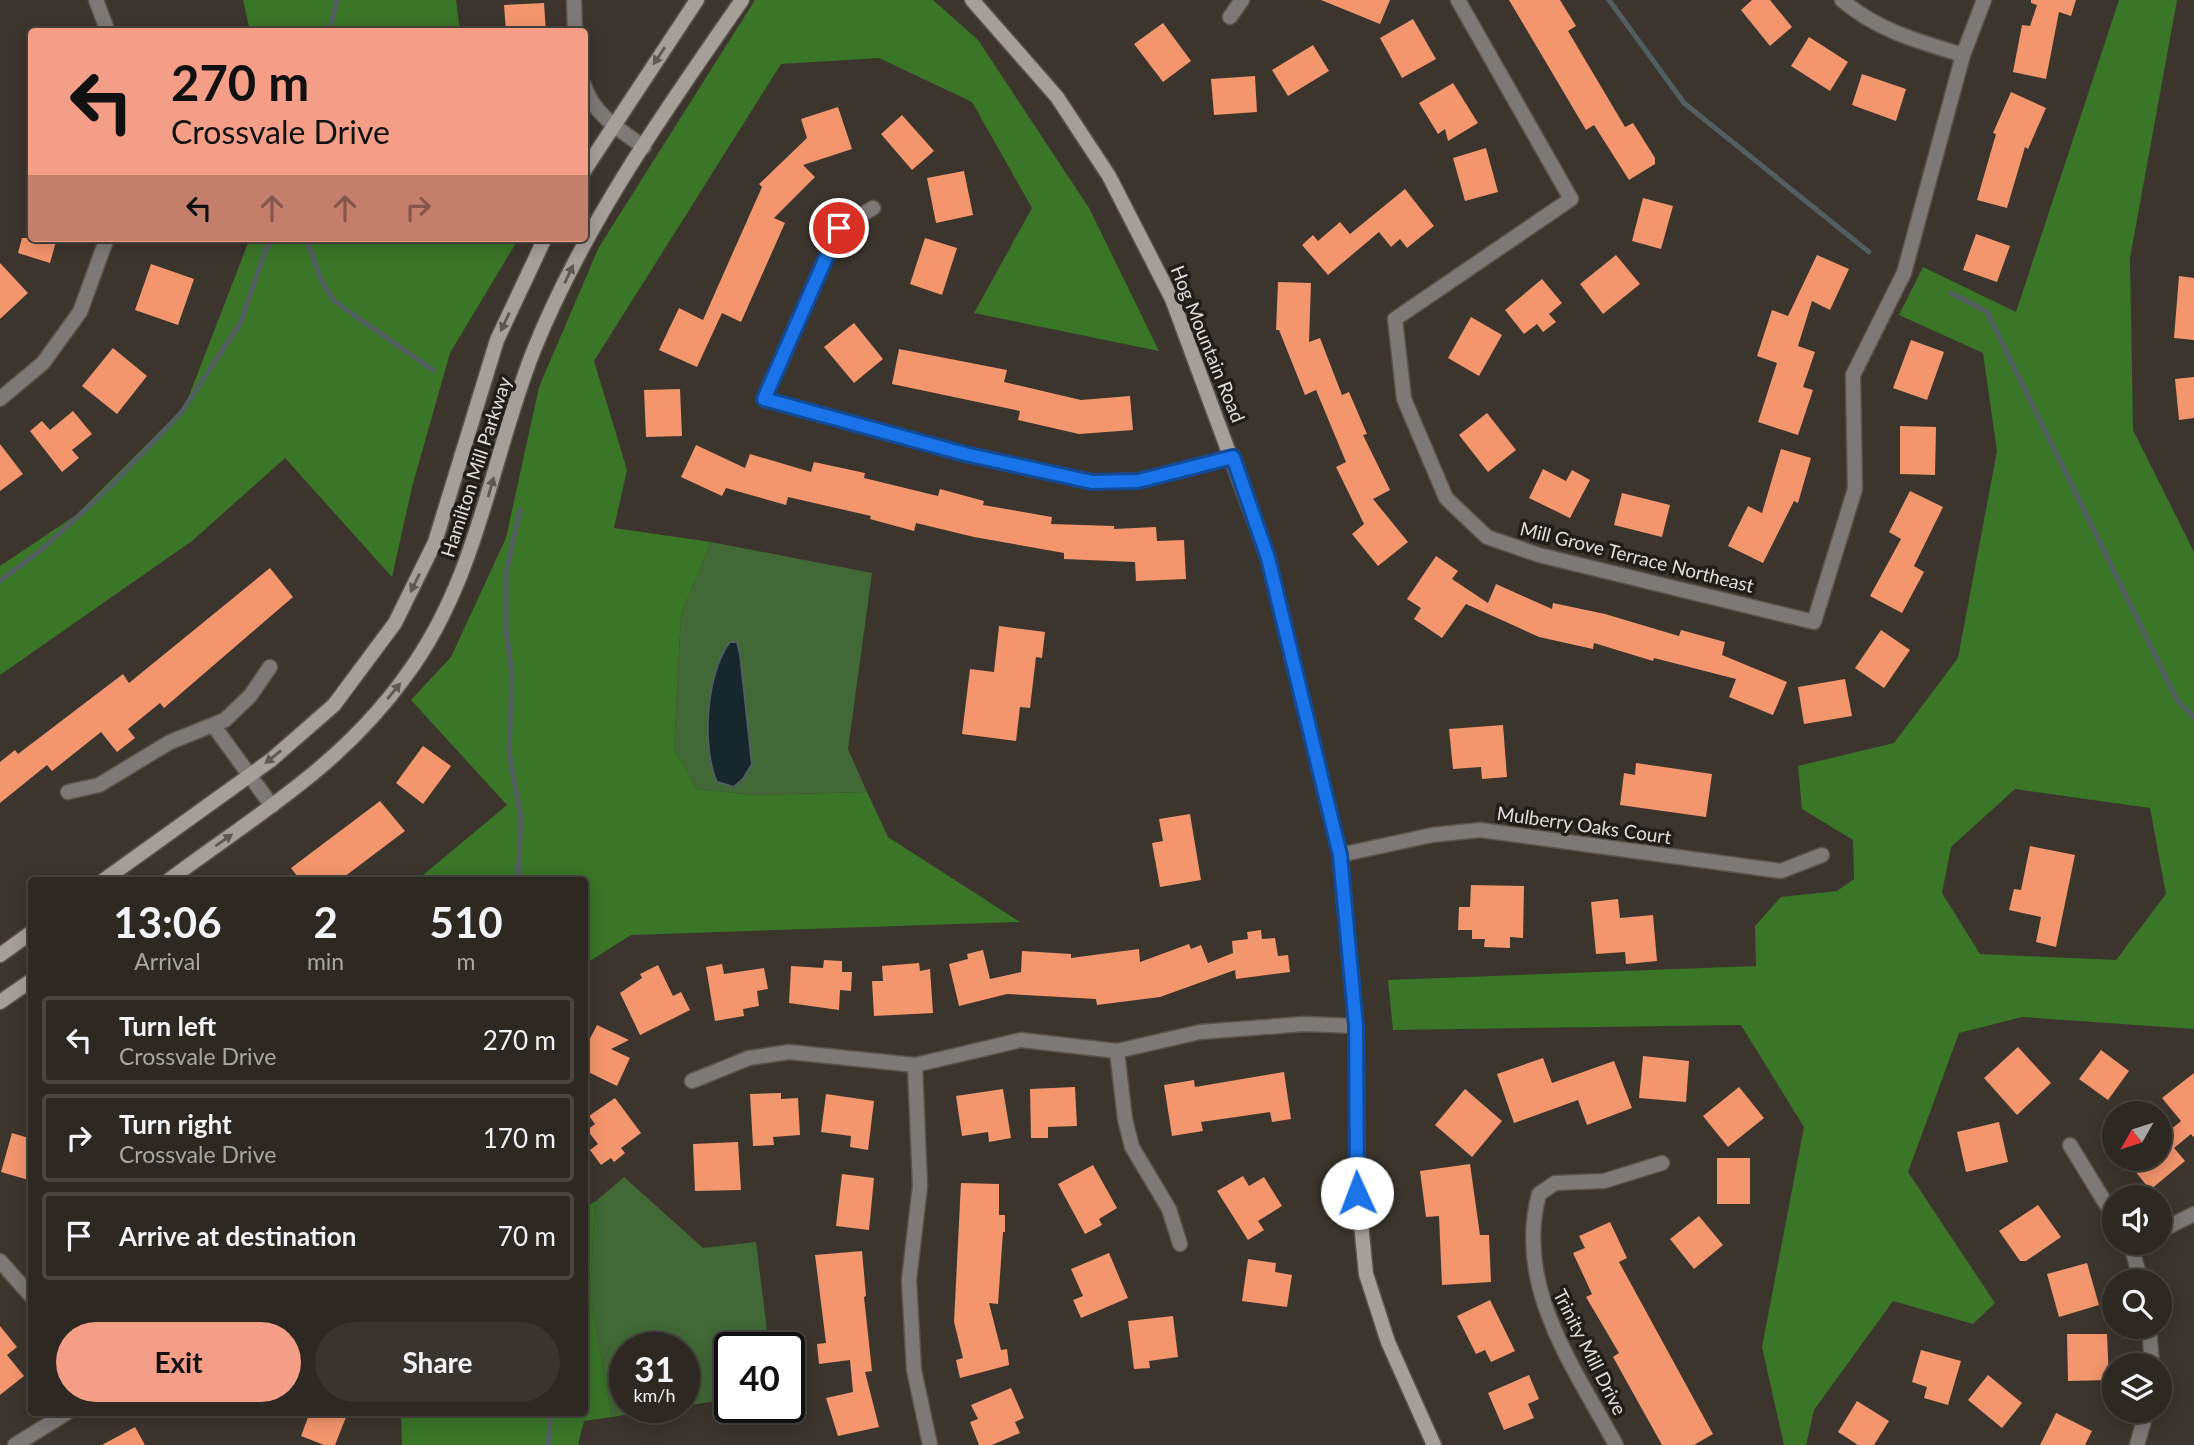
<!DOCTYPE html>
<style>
body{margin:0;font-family:Lato,sans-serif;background:#39342f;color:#f1f3f6;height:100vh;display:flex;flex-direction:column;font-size:26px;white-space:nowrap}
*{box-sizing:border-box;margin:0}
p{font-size:23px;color:#a7a6a5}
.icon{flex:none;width:38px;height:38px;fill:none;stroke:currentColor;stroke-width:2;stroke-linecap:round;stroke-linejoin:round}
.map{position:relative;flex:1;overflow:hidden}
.details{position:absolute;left:28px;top:877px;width:560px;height:539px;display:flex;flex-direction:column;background:#2d2822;border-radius:7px;box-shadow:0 4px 18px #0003,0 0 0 2px #484440}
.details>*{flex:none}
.banner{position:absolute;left:28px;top:28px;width:560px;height:214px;border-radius:7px;box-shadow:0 4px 18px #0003,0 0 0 2px #484440;background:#f49e87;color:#111;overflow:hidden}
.needle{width:46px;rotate:231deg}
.fabs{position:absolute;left:2102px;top:1101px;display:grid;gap:14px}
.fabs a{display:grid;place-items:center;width:70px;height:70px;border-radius:50%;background:#2d2822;box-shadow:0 4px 18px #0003,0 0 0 2px #484440;font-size:35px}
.speed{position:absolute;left:609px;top:1332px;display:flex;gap:14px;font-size:35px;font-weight:700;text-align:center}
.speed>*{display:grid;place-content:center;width:91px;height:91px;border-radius:50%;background:#2d2822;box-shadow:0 4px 18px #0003,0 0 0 2px #484440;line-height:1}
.speed small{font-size:18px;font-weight:400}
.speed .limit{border:4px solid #111;border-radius:10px;background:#fff;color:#111}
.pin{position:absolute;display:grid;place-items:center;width:60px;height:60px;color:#fff;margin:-30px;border:4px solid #fff;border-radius:50%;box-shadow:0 2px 7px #0007}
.me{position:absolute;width:77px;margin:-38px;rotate:358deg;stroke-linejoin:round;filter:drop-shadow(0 0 5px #0008)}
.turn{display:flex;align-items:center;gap:24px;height:147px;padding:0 28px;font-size:32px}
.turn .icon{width:91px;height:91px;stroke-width:2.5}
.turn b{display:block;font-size:49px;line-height:60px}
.lanes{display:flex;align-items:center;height:66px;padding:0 28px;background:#0003;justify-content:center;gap:35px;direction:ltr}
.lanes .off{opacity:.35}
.eta{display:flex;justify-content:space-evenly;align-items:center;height:119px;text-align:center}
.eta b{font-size:42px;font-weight:700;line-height:49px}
.button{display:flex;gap:14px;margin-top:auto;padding:14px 28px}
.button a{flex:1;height:80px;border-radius:42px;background:#f49e87;color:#111;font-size:28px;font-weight:700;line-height:80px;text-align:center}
.button a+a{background:#39342f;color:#f1f3f6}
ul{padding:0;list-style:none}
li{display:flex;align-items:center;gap:21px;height:88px;margin:0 14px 10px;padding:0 14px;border:4px solid #484440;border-radius:7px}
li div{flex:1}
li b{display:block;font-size:26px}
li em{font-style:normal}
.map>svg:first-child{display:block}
</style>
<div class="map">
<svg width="2194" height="1445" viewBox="0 0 2194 1445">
<rect width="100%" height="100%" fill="#3c352d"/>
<g fill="#426837" fill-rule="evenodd">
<path d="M711 542 872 573 848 749 867 792 754 795 697 789 674 749 681 615ZM726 647 740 654 752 763 743 779 714 680Z"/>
<path d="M624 1177 703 1248 756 1242 769 1347 730 1348V1399L684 1406V1348H625V1407H676L612 1417 590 1296 595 1202Z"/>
</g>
<g fill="#3a7528" fill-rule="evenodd">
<path d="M243 0H456L460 31H250Z"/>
<path d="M755 0H933L978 40 1089 208 1159 351 974 313 1032 208 972 102 879 58 781 64 594 361 627 470 614 528 711 542 681 615 674 749 697 789 754 795 867 792 888 837 1020 922 631 935 585 964 584 880H417L507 805 411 700 451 657 506 538 539 387 599 247Z"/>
<path d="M2119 0H2177L2130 258 2133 430 2194 552V1029L2022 1017 1959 1033 1908 1172 1995 1303 1973 1324 1893 1301 1814 1410 1806 1445H1784L1762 1347 1804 1127 1741 1025 1393 1030 1388 980 1756 966 1755 926 1781 897 1837 891 1854 879 1853 840 1802 809 1798 766 1894 743 1958 658 1997 451 1983 353 1899 315 1923 267 2016 312ZM2015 789 2150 808 2166 894 2116 960 1980 954 1942 893 1951 847Z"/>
<path d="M250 238H519L450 353 412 487 392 577 285 458 192 541 0 675V566L76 515 185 406Z"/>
<path d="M595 1201 590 1296 612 1417 584 1421 578 1445H402L401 1412H584V1210Z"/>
</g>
<path fill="#16282c" stroke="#535e60" stroke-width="2" d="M730 642H737L740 654 752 764 743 779 734 787 717 782C701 748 706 672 730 642Z"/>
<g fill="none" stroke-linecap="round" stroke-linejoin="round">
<g stroke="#535e60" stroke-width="5">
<path d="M1609 0 1684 103 1869 252"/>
<path d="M329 32 337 0"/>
<path d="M306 238 322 282 334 301 433 370"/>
<path d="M1951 293 1987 312 2177 700 2194 717"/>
<path d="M0 581 41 550 110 487 181 413 241 322 265 251 274 238"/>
<path d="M518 880 521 817 509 753 512 675 506 630V573L520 510"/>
<path d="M548 1445 551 1412"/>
</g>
</g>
<g fill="#f3956d">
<path d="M1321 0H1390L1380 24Z"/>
<path d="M1509 0H1560L1576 26 1568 31 1625 127 1633 123 1655 158V164L1629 180 1594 125 1586 130Z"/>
<path d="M1752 0H1770L1792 27 1770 46 1741 10Z"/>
<path d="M2031 0H2076L2071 16 2059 12 2046 79 2013 72 2022 25 2030 26 2037 5 2031 3Z"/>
<path d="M544 3 546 32H506L504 5Z"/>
<path d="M1413 19 1436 59 1402 78 1380 38Z"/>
<path d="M1163 23 1191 61 1163 82 1134 44Z"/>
<path d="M1809 37 1848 62 1830 91 1791 66Z"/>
<path d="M1313 45 1329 71 1288 96 1272 70Z"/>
<path d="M1862 74 1906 89 1896 121 1852 105Z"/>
<path d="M1255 76 1257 112 1214 115 1211 79Z"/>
<path d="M1453 83 1478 123 1448 141 1445 129 1438 134 1419 103Z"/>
<path d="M2011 92 2046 108 2028 149 2025 147 2007 208 1977 200 1996 134 1993 133Z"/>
<path d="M838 107 852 149 803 165 815 177 774 218 785 223 741 322 722 313 697 367 659 350 679 308 703 320 762 187 759 184 807 138 801 119Z"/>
<path d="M902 115 934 151 912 170 881 134Z"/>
<path d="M1486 148 1498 192 1465 201 1453 158Z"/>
<path d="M964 171 973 215 936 223 927 178Z"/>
<path d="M1405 189 1434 226 1407 248 1400 239 1391 247 1379 232 1328 275 1302 245 1313 235 1318 241 1340 222 1350 234Z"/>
<path d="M1643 198 1673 206 1661 249 1632 241Z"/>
<path d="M1976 234 2010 246 1997 282 1963 270Z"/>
<path d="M22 238H57L50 263 18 253Z"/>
<path d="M925 238 957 248 942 295 910 284Z"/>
<path d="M1616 255 1640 284 1603 314 1580 284Z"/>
<path d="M1817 255 1849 269 1830 310 1812 301 1798 346 1815 352 1803 387 1813 390 1798 435 1758 422 1777 363 1757 356 1772 310 1788 316Z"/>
<path d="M0 263 28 293 0 319Z"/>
<path d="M151 264 194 279 178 325 135 310Z"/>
<path d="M2179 276 2194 278V340L2174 338Z"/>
<path d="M1542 279 1562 303 1549 314 1556 322 1543 332 1537 324 1524 334 1505 310Z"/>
<path d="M1278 282 1311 283 1309 342 1320 338 1342 395 1349 392 1367 434 1363 435 1390 490 1373 499 1408 542 1378 566 1352 534 1364 524 1336 467 1346 462 1316 390 1305 395 1279 330H1276Z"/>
<path d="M1471 317 1502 335 1479 376 1448 358Z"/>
<path d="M854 323 883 359 854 383 824 347Z"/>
<path d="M1911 340 1944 352 1927 400 1893 388Z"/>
<path d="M113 348 147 376 117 414 82 386Z"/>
<path d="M899 349 1007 370 1004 382 1081 400 1130 396 1133 430 1079 434 1018 420 1020 411 892 384Z"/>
<path d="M2194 377V418L2179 420 2175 379Z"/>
<path d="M680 389 682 436 646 437 644 390Z"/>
<path d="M73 411 92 434 72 450 79 458 62 472 30 431 42 421 50 430Z"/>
<path d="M1487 413 1516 450 1488 472 1459 435Z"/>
<path d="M1900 426 1936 427 1935 475 1900 474Z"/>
<path d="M0 444 23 474 0 491Z"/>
<path d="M696 445 745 468 750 454 811 472 814 462 865 473 864 478 938 496 940 489 984 501 983 505 1052 517 1051 524 1114 526V529L1156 527 1157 541 1184 540 1186 579 1136 581 1135 562 1064 559V553L974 537 916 523 914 531 870 519 871 516 788 497 786 505 726 488 722 496 681 477Z"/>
<path d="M1781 449 1811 458 1798 503 1794 501 1763 563 1728 546 1748 506 1762 513Z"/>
<path d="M1543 469 1566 481 1572 470 1590 480 1570 518 1529 498Z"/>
<path d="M1910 491 1943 507 1914 566 1924 572 1902 613 1870 596 1901 539 1889 532Z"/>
<path d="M1622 493 1670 505 1662 537 1614 525Z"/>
<path d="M1436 556 1458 571 1452 579 1488 603 1496 584 1552 609 1553 603 1605 614 1679 636 1681 630 1725 642 1722 655 1787 682 1773 715 1729 697 1736 679 1654 658 1653 661 1594 643 1593 649 1539 637 1466 604 1442 638 1414 619 1421 608 1407 599Z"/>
<path d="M270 568 293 597 164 708 160 703 128 729 135 738 117 752 101 732 52 771 47 765 0 803V762L15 750 18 754 123 674 129 683Z"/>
<path d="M999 626 1045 632 1042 658 1036 657 1030 708 1020 707 1016 741 962 734 970 669 994 672Z"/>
<path d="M1881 630 1910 650 1884 688 1855 668Z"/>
<path d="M1845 679 1852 716 1804 724 1798 687Z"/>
<path d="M1503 725 1507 777 1482 779 1481 767 1453 769 1449 729Z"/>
<path d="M423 746 451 766 423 804 396 783Z"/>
<path d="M1636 763 1712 774 1706 817 1620 805 1624 773 1635 775Z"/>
<path d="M380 801 405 831 340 880H300L291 868Z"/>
<path d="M1190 814 1201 880 1160 887 1152 843 1163 841 1159 819Z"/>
<path d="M2030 846 2075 855 2056 947 2036 942 2041 917 2009 910 2014 889 2021 890Z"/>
<path d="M1471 885 1524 886 1523 938 1510 937V948L1484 947 1485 939H1472V930H1458L1459 907H1470Z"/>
<path d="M1618 899 1620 918 1653 915 1657 961 1626 964 1625 952 1596 954 1591 902Z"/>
<path d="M1261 930 1262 939 1275 938 1278 956 1288 955 1290 972 1236 979 1235 970 1160 997 1097 1005 1096 999 1007 994 959 1006 949 964 968 959 967 954 983 950 990 979 1021 972 1022 951 1071 954V958L1139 949 1140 962 1189 944 1191 949 1201 945 1208 963 1233 953 1232 941 1248 939 1247 932Z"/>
<path d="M824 960 842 961V972H852L851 991 840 990 839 1010 789 1003 791 966 823 968Z"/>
<path d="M919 963 920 971 930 969 933 1013 874 1016 872 981H883L882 966Z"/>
<path d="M722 964 724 974 764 968 768 989 757 991 759 1006 743 1009 744 1016 715 1021 706 967Z"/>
<path d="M658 965 673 996 681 992 690 1010 640 1035 620 993 642 978 640 974Z"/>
<path d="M597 1025 629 1040 611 1049 630 1058 617 1086 584 1070V1050Z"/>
<path d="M2018 1047 2051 1083 2017 1115 1984 1078Z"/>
<path d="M2101 1050 2129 1071 2108 1100 2079 1079Z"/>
<path d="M1643 1056 1689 1061 1686 1102 1639 1098Z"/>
<path d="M1543 1058 1552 1083 1614 1061 1632 1108 1587 1125 1578 1100 1514 1123 1497 1074Z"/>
<path d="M1284 1072 1291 1119 1272 1122 1270 1112 1243 1116 1201 1122 1203 1131 1172 1136 1164 1085 1194 1080 1195 1087Z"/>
<path d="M2194 1073V1138L2191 1134 2174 1148 2185 1161 2150 1190 2125 1158H2160V1130L2164 1135 2181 1121 2162 1098Z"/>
<path d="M1075 1087 1077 1126 1048 1127V1138H1031L1030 1089Z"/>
<path d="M1739 1087 1764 1118 1728 1147 1703 1116Z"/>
<path d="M1003 1089 1011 1138 989 1142 988 1132 962 1136 956 1096Z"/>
<path d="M1465 1089 1502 1121 1472 1157 1435 1125Z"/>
<path d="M781 1093V1099L798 1098 800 1135 773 1137 774 1145 753 1146 750 1094Z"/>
<path d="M826 1094 874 1101 868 1150 850 1147 851 1136 821 1132Z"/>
<path d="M615 1098 641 1133 621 1148 625 1153 614 1162 611 1158 601 1165 590 1150 598 1144 587 1130 595 1124 589 1116Z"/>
<path d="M1999 1122 2008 1162 1966 1172 1957 1132Z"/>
<path d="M12 1133 32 1139V1181L1 1172Z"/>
<path d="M738 1142 741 1190 695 1191 693 1144Z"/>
<rect x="1717" y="1158" width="33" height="46"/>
<path d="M1470 1164 1480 1235H1489L1491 1282 1442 1285 1439 1216 1426 1217 1420 1171Z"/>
<path d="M1093 1165 1117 1208 1099 1219 1102 1225 1085 1234 1058 1184Z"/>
<path d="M842 1174 874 1178 869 1230 836 1226Z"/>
<path d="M1243 1176 1249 1186 1264 1177 1282 1206 1258 1221 1264 1230 1248 1240 1217 1191Z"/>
<path d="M961 1183 999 1184V1215H1005V1232H1003L998 1304 989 1303 1001 1350 1007 1349 1009 1365 960 1378 956 1360 963 1358 954 1322Z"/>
<path d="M2038 1205 2061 1237 2026 1261H2020L1999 1231Z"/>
<path d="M1699 1216 1723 1245 1694 1269 1670 1239Z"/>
<path d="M1610 1222 1627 1258 1619 1262 1713 1434 1694 1445H1662L1613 1357 1619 1353 1586 1297 1592 1294 1573 1253 1585 1248 1579 1236Z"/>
<path d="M862 1251 866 1296 864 1297 872 1371 865 1372 879 1427 838 1436 826 1398 853 1392 850 1360 819 1364 817 1344 826 1343 815 1255Z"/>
<path d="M1109 1253 1128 1298 1081 1318 1073 1300 1083 1296 1071 1269Z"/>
<path d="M1248 1259 1276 1263 1275 1272 1292 1275 1287 1307 1242 1301Z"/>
<path d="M2087 1263 2099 1305 2059 1317 2047 1274Z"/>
<path d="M1490 1300 1515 1351 1491 1362 1485 1350 1476 1354 1457 1316Z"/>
<path d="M1173 1316 1178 1357 1149 1361 1150 1368 1134 1369 1128 1321Z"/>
<path d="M0 1326 17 1347 7 1355 24 1376 0 1395Z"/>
<path d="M2067 1334H2107L2109 1380 2068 1381Z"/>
<path d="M1921 1350 1961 1361 1948 1405 1924 1398 1927 1387 1912 1382Z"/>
<path d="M1529 1375 1539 1399 1528 1404 1534 1418 1504 1430 1488 1393Z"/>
<path d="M1988 1375 2022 1403 2002 1428 1968 1400Z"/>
<path d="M1011 1388 1024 1418 1015 1422 1020 1433 992 1445H979L970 1422 978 1419 971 1405Z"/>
<path d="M1857 1401 1889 1421 1874 1445H1858L1838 1432Z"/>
<path d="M310 1412H348L335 1445H324L301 1436Z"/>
<path d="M2056 1413 2092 1431 2085 1445H2040Z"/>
<path d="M135 1427 145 1445H102Z"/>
</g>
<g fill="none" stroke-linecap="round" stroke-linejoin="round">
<defs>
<g id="street">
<path d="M96 0 108 32"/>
<path d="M574 0 575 32"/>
<path d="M1458 0 1571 199 1395 319 1404 399 1446 498 1487 537 1539 555 1814 622 1855 489 1853 375 1904 273 1963 55 1984 0"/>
<path d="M1842 0C1876 30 1920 42 1963 55"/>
<path d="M1230 17 1242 0"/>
<path d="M584 85C593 114 620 130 644 147"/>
<path d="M873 208 839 228 764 399 965 454 1092 482 1138 481 1233 457"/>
<path d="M0 399 43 363 80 312 107 238"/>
<path d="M213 725 272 806"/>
<path d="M68 792 99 785 170 742 225 720 250 696 270 667"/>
<path d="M1340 855 1432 835 1480 830 1781 871 1822 855"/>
<path d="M1117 1051 1125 1119 1132 1147 1169 1209 1180 1244"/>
<path d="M915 1065 920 1186 909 1280 914 1370 930 1445"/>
<path d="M692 1081 749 1058 789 1052 915 1065 1021 1040 1117 1051 1200 1032 1304 1024 1356 1026"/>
<path d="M2070 1145 2114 1217"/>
<path d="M2160 1231 2194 1214"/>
<path d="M2130 1242 2141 1281"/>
<path d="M0 1261 32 1297"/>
<path d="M2149 1326 2152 1365"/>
<path d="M15 1445 68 1412"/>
<path d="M1616 1445C1574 1367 1514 1287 1539 1194L1555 1183 1604 1181 1662 1163"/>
<path d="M2137 1445 2147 1410"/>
</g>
<g id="secondary">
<path d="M972 0 1057 97 1109 176 1172 299 1268 558 1340 855 1356 1026 1358 1193 1366 1274 1388 1342 1434 1445"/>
<path d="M584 171 697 0"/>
<path d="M104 880 271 760 334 705 395 623 435 542 497 340 545 238"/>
<path d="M169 880C256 815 340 767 405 677 478 579 490 462 533 352 584 225 664 112 742 0"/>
<path d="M0 955 32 932"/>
<path d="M0 1002 32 980"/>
</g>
</defs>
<use href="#street" stroke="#5a534c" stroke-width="17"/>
<use href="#secondary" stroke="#5a534c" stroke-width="17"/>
<use href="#street" stroke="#7d7976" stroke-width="14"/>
<use href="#secondary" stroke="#a59e99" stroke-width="14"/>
</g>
<defs><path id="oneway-solid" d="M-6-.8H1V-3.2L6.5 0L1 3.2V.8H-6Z" transform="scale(1.75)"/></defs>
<g fill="#5c5853">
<use href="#oneway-solid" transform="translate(659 56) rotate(124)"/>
<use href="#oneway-solid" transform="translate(569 274) rotate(-65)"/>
<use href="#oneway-solid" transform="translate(505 322) rotate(115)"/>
<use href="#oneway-solid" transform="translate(491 487) rotate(-74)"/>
<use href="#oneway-solid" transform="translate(415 583) rotate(116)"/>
<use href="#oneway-solid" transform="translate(394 691) rotate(-51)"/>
<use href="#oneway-solid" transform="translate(273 757) rotate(141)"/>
<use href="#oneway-solid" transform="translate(224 840) rotate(-35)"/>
</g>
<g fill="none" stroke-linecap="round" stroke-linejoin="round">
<defs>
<path id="route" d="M839 228 764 399 965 454 1092 482 1138 481 1233 457 1268 558 1340 855 1356 1026 1357 1193"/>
</defs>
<use href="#route" stroke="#114b97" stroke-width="18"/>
<use href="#route" stroke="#1a73e8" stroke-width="12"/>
</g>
<g text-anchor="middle" stroke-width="7" stroke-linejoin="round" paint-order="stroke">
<g font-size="19" fill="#e2ddd8" stroke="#211e1a">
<text transform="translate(1208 344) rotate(68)" y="7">Hog Mountain Road</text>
<text transform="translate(476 467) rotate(-72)" y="7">Hamilton Mill Parkway</text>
<text transform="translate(1637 557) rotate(14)" y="7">Mill Grove Terrace Northeast</text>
<text transform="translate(1584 825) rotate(8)" y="7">Mulberry Oaks Court</text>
<text transform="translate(1590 1352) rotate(63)" y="7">Trinity Mill Drive</text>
</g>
</g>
</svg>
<div class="fabs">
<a><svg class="needle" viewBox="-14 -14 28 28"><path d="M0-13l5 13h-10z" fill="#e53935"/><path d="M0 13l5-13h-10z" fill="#a7a6a5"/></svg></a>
<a><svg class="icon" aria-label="sound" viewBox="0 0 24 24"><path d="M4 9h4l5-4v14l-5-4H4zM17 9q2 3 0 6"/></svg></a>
<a><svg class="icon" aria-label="search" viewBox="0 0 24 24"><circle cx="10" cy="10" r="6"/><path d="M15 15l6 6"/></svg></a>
<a><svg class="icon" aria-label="layers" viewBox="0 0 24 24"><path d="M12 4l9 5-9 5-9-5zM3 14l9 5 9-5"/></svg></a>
</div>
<div class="speed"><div>31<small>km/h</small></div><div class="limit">40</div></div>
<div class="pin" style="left:839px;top:228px;background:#d93025"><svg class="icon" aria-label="arrive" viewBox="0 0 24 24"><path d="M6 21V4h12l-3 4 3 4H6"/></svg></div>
<svg class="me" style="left:1357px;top:1193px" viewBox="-20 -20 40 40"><circle r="19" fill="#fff"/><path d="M0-13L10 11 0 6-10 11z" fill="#1a73e8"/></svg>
<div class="banner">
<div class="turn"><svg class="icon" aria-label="left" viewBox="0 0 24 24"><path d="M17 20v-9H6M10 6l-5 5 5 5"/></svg><div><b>270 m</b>Crossvale Drive</div></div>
<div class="lanes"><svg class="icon" aria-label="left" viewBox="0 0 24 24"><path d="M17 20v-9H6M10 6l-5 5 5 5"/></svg><svg class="icon off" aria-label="ahead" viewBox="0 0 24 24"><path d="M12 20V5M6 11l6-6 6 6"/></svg><svg class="icon off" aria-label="ahead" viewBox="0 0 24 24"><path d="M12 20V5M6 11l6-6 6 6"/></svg><svg class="icon off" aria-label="right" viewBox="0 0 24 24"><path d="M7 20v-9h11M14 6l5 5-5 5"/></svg></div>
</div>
<section class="details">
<div class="eta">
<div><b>13:06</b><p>Arrival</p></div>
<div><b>2</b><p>min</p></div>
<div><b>510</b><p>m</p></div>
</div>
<ul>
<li><svg class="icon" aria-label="left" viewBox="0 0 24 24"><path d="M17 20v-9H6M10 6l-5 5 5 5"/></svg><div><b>Turn left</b><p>Crossvale Drive</p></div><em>270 m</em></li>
<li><svg class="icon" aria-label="right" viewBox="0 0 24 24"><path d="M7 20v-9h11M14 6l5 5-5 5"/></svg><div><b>Turn right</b><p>Crossvale Drive</p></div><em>170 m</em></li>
<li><svg class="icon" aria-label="arrive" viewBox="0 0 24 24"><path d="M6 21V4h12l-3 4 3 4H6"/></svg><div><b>Arrive at destination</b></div><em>70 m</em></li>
</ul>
<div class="button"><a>Exit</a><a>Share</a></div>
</section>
</div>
